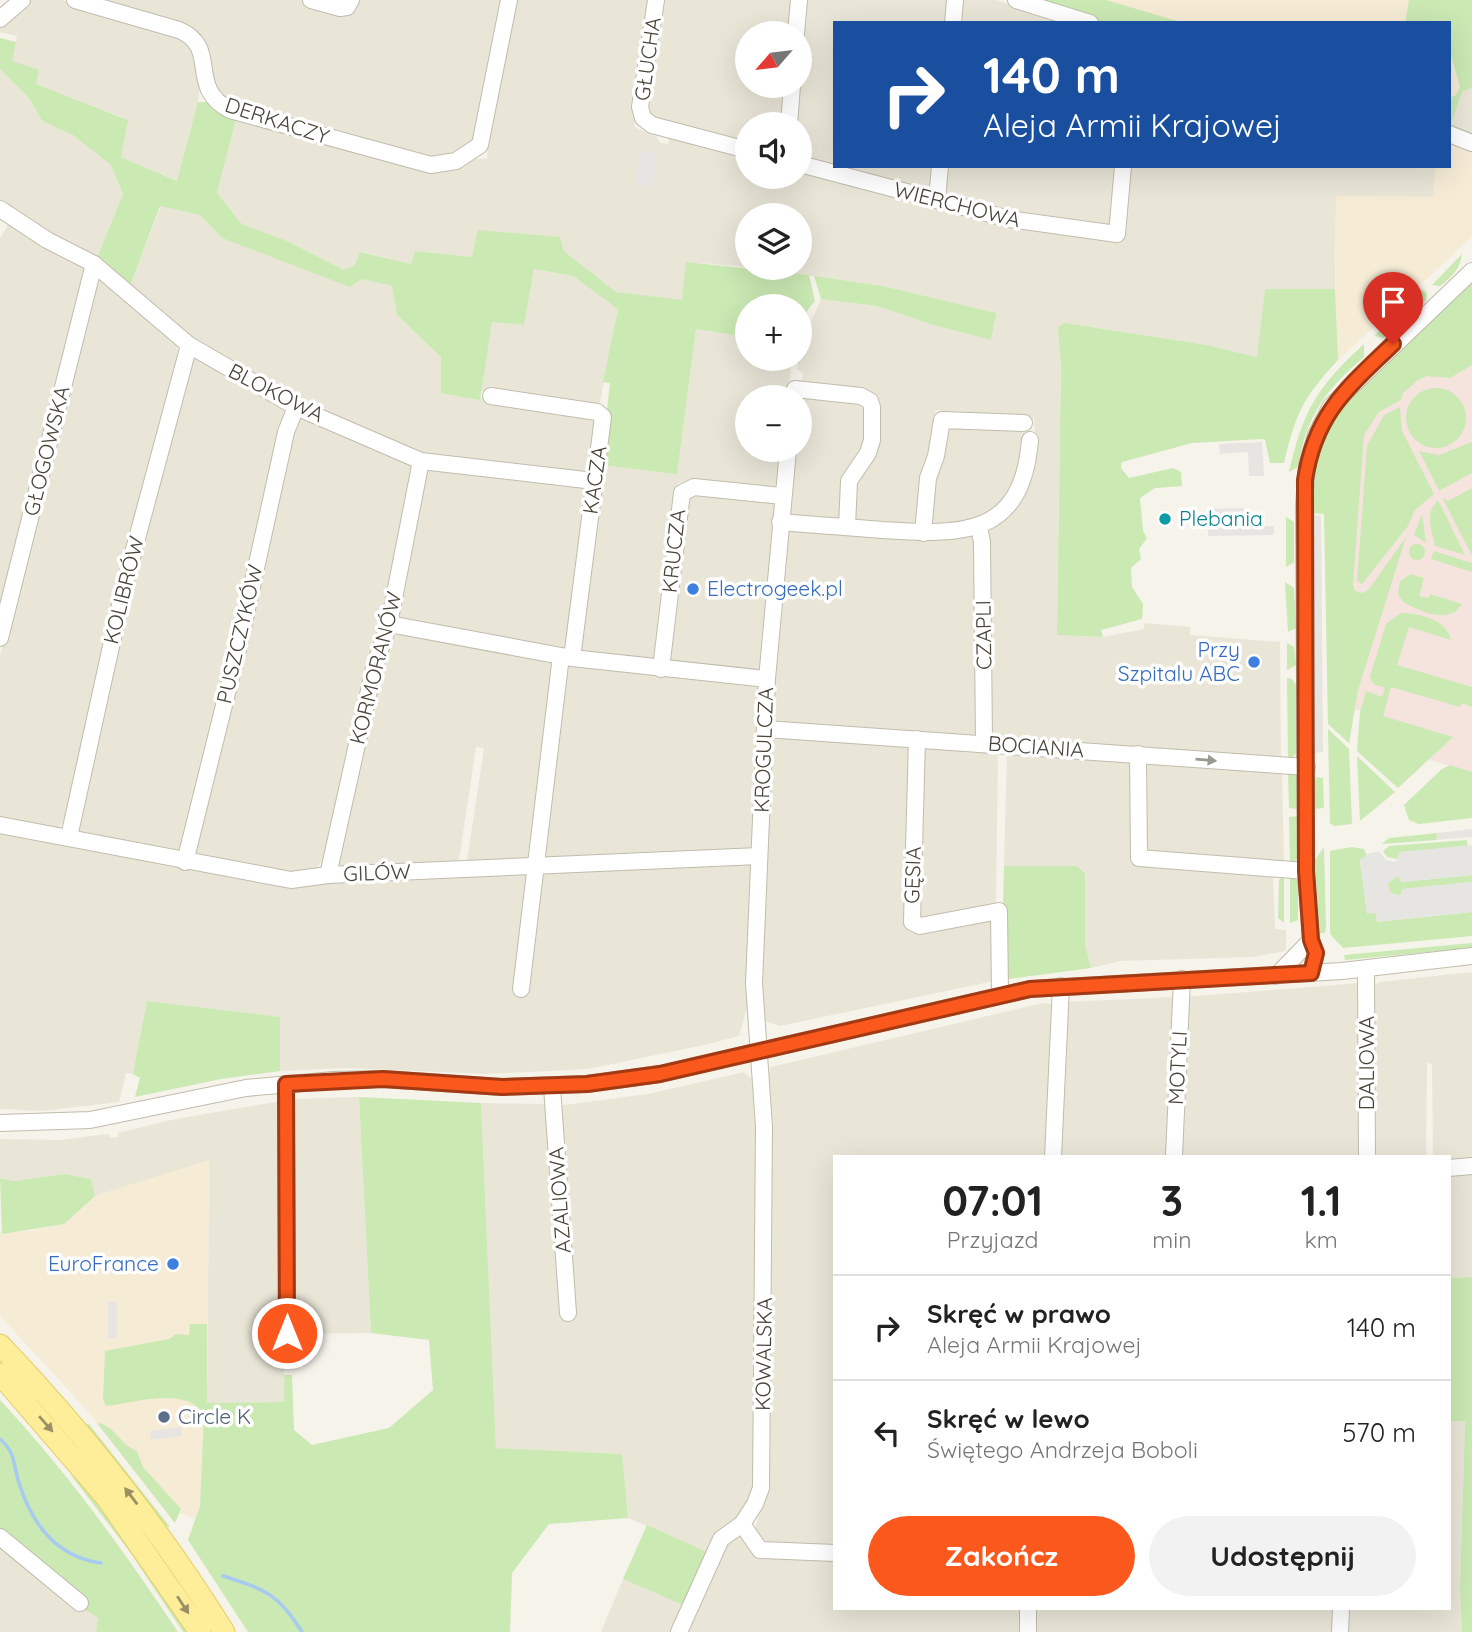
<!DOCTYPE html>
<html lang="pl">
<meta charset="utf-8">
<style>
body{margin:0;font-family:Quicksand,sans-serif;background:#f2f2f2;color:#222;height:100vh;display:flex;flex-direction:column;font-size:26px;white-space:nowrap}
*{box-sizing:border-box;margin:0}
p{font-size:23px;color:#767676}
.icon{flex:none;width:38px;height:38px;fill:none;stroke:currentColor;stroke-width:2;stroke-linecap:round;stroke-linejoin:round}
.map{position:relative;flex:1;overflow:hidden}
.details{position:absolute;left:833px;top:1155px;width:618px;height:455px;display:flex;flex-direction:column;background:#fff;border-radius:0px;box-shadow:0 7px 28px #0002}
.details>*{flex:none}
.banner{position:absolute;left:833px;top:21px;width:618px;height:147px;border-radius:0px;box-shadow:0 7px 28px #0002;background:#1a4fa0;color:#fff;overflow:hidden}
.needle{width:46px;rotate:242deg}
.tools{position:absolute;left:735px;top:21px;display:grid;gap:14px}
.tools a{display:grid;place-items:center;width:77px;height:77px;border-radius:50%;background:#fff;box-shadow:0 7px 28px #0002;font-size:35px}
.pin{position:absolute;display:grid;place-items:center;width:60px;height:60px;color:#fff;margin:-72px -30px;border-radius:50% 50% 50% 0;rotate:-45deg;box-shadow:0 0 7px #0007}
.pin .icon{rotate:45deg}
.me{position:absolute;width:77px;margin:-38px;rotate:0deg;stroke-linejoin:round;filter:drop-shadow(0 0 5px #0008)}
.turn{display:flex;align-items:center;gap:24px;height:147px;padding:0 35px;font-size:32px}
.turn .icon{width:91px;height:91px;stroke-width:2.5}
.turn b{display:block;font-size:49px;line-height:60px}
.eta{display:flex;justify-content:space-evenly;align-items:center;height:119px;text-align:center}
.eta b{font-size:42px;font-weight:800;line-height:49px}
.action{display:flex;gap:14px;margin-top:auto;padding:14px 35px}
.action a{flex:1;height:80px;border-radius:42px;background:#fa581c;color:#fff;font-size:28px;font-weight:800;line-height:80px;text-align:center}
.action a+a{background:#f2f2f2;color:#222}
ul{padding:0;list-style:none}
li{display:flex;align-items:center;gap:21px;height:105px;padding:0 35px;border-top:2px solid #e0e0e0}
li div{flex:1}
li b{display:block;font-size:26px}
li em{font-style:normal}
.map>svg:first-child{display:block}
</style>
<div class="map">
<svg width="1472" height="1632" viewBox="0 0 1472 1632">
<rect width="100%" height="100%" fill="#f5f3ea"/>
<g fill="#e9e6d8">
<path d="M27 0H62L111 12 178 32 197 51 201 79 197 110 178 181 121 157 127 119 35 84 11 61 17 36 0 32V23Z"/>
<path d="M87 0H301L351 14 355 0H506L475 143 467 150 430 160 227 104 211 85 203 45Z"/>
<path d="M513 0H653L634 127 657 137 660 143 668 144 669 137 747 154V177H800V168L1121 239 1127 166H1436L1434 197 1336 196 1335 289H1265L1258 357 1207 345 1065 323 1061 354 1057 635 1103 637 1144 629V623L1190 627V635L1280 642 1281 757 1279 760 990 741 986 534 1007 511 1035 436 1034 419 935 410 936 422 917 524 853 520V485L877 401 801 385 803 373 797 369 800 347 821 299 877 306 933 325 991 340 995 313 883 286 754 268H800V215H747V267L687 262 683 301 616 292 564 251 478 231 472 257 415 251 411 264 361 252 355 265 344 270 287 241 242 224 217 193 237 116 431 169 471 158 487 159 488 131Z"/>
<path d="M660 0H796L794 33H747V86H790L787 124H747V146L652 121 644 100Z"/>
<path d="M802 0H951L949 23H835V166H936L931 192 800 160V124H792L795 86H800Z"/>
<path d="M957 0H996L1069 23H955Z"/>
<path d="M0 69 29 98 42 121 73 135 111 164 123 194 96 260 0 203Z"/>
<path d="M1472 88V133L1451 124 1462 92Z"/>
<path d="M943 166H1119L1114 226 1028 219 945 199Z"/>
<path d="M161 206 200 215 222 238 285 260 392 286 397 315 441 357 442 393 595 415 591 475 415 454 298 402 187 335 130 286Z"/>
<path d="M8 224 86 268 0 622V239Z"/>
<path d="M534 269 573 276 618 308 600 402 590 408 481 391 492 322 524 325Z"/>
<path d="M97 277 177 346 179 354 65 820 57 829 0 819V656L94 280Z"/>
<path d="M696 329 747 337V359H792L788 397H747V450H782L778 487 762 489 678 483 659 657 650 664 580 653 601 465 677 473Z"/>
<path d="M193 356 286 409 287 416 183 851 176 855 76 835 129 583Z"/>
<path d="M801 397 867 404 868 440 838 521 795 519 790 513 795 450H800Z"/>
<path d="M299 417 409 463 413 472 385 624 326 852 316 871 303 877 192 856 290 433Z"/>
<path d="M944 426 1025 429 1019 478 993 514 938 528 927 522Z"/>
<path d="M424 469 588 487 570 642 564 651 397 621Z"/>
<path d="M689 492 773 501 776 506 760 666 754 671 673 664 666 658Z"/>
<path d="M792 531 940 539 974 535 980 740 775 724 772 721 771 682 788 533Z"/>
<path d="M393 632 554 659 532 860 469 864 467 861 484 748 476 747 459 860 455 865 346 871 337 867 378 669Z"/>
<path d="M565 665 759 685 755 849 542 863Z"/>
<path d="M772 736 906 743 910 747 908 918 992 919 994 981 780 1026 762 1020 759 986Z"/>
<path d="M922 746 998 752 996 901 989 907 918 920Z"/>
<path d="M1007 754 1131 761 1133 862 1273 875 1275 929 1286 930V951L1253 957 1120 961 1091 968 1085 944V872L1077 866H1004Z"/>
<path d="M1147 762 1282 772 1284 864 1146 855 1144 765Z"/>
<path d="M0 830 328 882 750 860 754 865 750 1006 747 1007 739 1036 704 1045 588 1069 487 1074 346 1068 280 1071 279 1017 148 1001 133 1074 126 1073 119 1102 42 1111 0 1109Z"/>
<path d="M1472 972V1161L1449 1163V1157H1433L1432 1064 1427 1063 1426 1157H1371V987L1380 982Z"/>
<path d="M1359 983 1363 1157H1177L1185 997Z"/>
<path d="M1175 997 1171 1157H1058L1066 1002Z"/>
<path d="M1043 1003 1051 1004 1056 1011 1049 1157H835V1547L765 1546 755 1528 767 1488 770 1419 772 1229 767 1080 771 1067Z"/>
<path d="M744 1072 757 1083V1479L747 1510 726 1528 721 1529 709 1553 628 1518 621 1454 496 1448 481 1103 549 1104 567 1320H571L557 1106 648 1094Z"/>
<path d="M359 1097 371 1333 292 1334 293 1099Z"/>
<path d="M281 1101 284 1402 207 1403 209 1161 95 1196 91 1179 64 1174 14 1181 0 1178V1139L60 1140 108 1134 110 1138 118 1137V1133L171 1120Z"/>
<path d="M1472 1170V1277L1449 1278V1172Z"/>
<path d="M1465 1420 1460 1589 1462 1632H1343L1345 1608H1449V1421Z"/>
<path d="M738 1534 759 1553 835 1558V1608H1025V1632H683L724 1541Z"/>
<path d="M0 1541 98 1618 96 1632H0Z"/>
<path d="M623 1579 685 1606 672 1632H601Z"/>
<path d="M1032 1608H1337L1336 1632H1031Z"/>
</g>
<g fill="#f6ecd6">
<path d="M1040 0H1472V88L1462 92 1449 123V23H1118Z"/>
<path d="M1449 140 1472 149V237L1338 360 1335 355 1336 196 1433 197 1436 166H1449Z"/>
<path d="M209 1160 207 1403 200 1506 195 1519 179 1513 175 1523 87 1410 0 1316V1232L30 1231 64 1224 95 1196Z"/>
</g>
<path fill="#f5e4de" d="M1472 309V773L1430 760 1438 733 1340 705 1350 437Z"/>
<g fill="#cae9b3">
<path d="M1029 0H1106L1184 23H1106Z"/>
<path d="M1409 0H1472V88L1462 92 1451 124 1472 133V135L1449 128V98L1456 95 1460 87 1449 48V23H1405Z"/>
<path d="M0 38 16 42 12 61 39 70 36 84 128 120 121 157 177 181 198 102H210L237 116 217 193 242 224 287 241 344 270 355 265 360 252 411 264 415 251 472 257 478 230 560 237 564 251 616 292 682 300 686 262 809 275 815 301 808 309 800 333V306H747V337L696 329 677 474 601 465 610 383 603 382 618 309 573 276 534 269 524 325 492 322 480 400 441 393V357L397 315 392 286 362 279 350 287 222 238 200 215 160 206 130 286 96 260 123 194 111 165 73 135 42 121 29 98 0 69Z"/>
<path d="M1462 254C1460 269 1452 277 1440 286L1432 285Z"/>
<path d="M814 276 883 286 996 313 991 340 933 325 877 306 821 299Z"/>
<path d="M1472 281V365L1450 378 1427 376 1418 380 1403 393 1401 400 1379 412 1364 435 1353 584 1355 591 1363 593 1369 589 1406 537 1358 690 1349 743 1328 724 1324 514 1311 513 1313 473 1321 441 1340 404Z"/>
<path d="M1265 289H1335L1338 360C1303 398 1296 412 1284 463H1270L1265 440 1262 439 1192 443 1122 462 1121 468 1129 478 1173 468 1181 472 1182 486 1155 488 1140 498 1143 531 1147 538 1139 549 1141 559 1131 568 1132 587 1143 604 1142 619 1101 630 1103 637 1057 635 1061 365 1058 327 1065 323 1207 345 1257 357Z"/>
<path d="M1423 290 1427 294 1426 300 1383 338 1374 336Z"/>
<path d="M1364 344V357C1326 389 1306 416 1298 467L1289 472C1303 410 1318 386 1364 344Z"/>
<circle cx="1436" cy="418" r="30"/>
<path d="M1400 407 1402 431 1434 494 1415 510 1408 526 1362 584 1357 581 1367 446 1384 415Z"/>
<path d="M1472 442V473L1439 491 1419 451 1439 455Z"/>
<path d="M1472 488V556L1442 497 1448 501Z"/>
<path d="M1438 500 1465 555 1435 546C1432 530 1424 513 1438 500Z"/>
<path d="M1422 514 1426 543 1414 535Z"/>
<path d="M1286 517 1294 522V562L1286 567Z"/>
<circle cx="1417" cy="552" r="8"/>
<path d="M1434 551 1472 563V572L1431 559Z"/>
<path d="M1411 574 1424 578 1419 596 1429 598 1430 594 1462 604C1449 625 1420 612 1402 601L1398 593 1400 581Z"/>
<path d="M1285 582 1294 588 1296 628 1288 632Z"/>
<path d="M1401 613C1420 613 1447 620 1451 640L1409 627 1397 665 1472 687V707L1462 703 1460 707 1391 687 1383 716 1453 737 1398 788 1357 751 1360 712 1366 691 1382 697 1385 688 1373 684 1370 677 1386 624Z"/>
<path d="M1287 643 1294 647 1296 665 1287 670Z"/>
<path d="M1287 678 1292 679 1296 685V754L1288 762Z"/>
<path d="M1328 729 1349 749 1352 824 1334 826 1330 823Z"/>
<path d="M1357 756 1395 792 1360 821Z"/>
<path d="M1450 765 1472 772V818L1419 824 1409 820 1404 805 1442 769Z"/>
<path d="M1288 771 1297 776V809L1289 808Z"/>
<path d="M1318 777 1323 778 1324 808 1314 809V779Z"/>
<path d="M1297 816 1298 858 1290 866 1289 817Z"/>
<path d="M1438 833 1436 840 1382 844 1389 838Z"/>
<path d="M1467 840 1468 846 1400 852 1397 859 1387 857 1383 851 1389 846Z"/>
<path d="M1324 847 1326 926 1325 933H1319L1315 860Z"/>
<path d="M1352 847 1364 849 1367 855 1360 861 1367 913 1376 912 1377 922 1472 912V936L1343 948 1330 934V851Z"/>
<path d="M1004 866H1077L1085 873V944L1091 968 1001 980Z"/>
<path d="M1284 875V923L1278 918 1279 880Z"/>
<path d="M1472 875V882L1403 889 1400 896 1391 893 1387 884 1397 876 1402 882Z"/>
<path d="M1290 876 1298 881V920L1290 923Z"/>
<path d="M1472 943V948L1345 960 1344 955Z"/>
<path d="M147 1001 280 1017V1071L221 1079 135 1097 140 1078 133 1074Z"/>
<path d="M359 1097 481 1103 496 1448 622 1454 628 1518 549 1524 512 1573 510 1632H248L188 1540 200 1506 204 1415C187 1385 135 1403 106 1406L103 1400 105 1351 169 1339 176 1334 189 1335 190 1324H207V1403L284 1402V1375H292L294 1430 312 1445 389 1428 433 1390 429 1340 371 1333Z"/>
<path d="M64 1174 91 1179 95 1196 64 1224 2 1234 0 1178 14 1181Z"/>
<path d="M1472 1277V1632H1462L1460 1589 1465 1421H1449V1278Z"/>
<path d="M0 1400C67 1472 124 1551 178 1632H96L98 1618 83 1608 84 1596 62 1586 0 1534Z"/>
<path d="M97 1423C115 1425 120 1445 137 1451L143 1467 181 1509 175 1523Z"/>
<path d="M89 1424 170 1527 162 1526 85 1425Z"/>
<path d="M70 1474 91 1494 191 1632H183L130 1552Z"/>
<path d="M647 1525 709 1553 685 1606 623 1579Z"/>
</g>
<g fill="#e7e5e1">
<path d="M639 151 657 153 653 188 635 185Z"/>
<path d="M1262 442 1264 476H1249L1248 452 1220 454 1219 444Z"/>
<path d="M1244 508V526H1274V535L1208 536V509Z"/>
<path d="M1310 515 1321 516 1323 752 1314 753Z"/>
<path d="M1472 829V837L1436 840 1438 833Z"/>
<path d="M1472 845V875L1402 882 1397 876 1387 884 1391 893 1400 896 1403 889 1472 882V912L1377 922 1376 913 1367 914 1360 860 1370 853 1380 852 1386 860 1395 862 1400 852Z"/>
<rect x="108" y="1302" width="9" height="36"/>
<path d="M181 1427 182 1436 151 1440 150 1431Z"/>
</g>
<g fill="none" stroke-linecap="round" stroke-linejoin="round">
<g stroke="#a7caf1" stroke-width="3.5">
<path d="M0 1439C16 1453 13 1464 19 1483 32 1524 56 1557 101 1563"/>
<path d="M223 1576C264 1589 279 1594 302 1632"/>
</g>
<defs>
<g id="minor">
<path d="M75 0 179 30C221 48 186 87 230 110L431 165 456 161 480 145 509 0"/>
<path d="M311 0 340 8 347 7 351 0"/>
<path d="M656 0 640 107 643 118 652 125 747 150"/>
<path d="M1016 0 1090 23"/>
<path d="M0 19 22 0"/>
<path d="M953 23 955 0"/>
<path d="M796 33 799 0"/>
<path d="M789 124 792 86"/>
<path d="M1449 134 1472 143"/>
<path d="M800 164 1009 219 1117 234 1123 166"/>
<path d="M937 200 940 166"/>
<path d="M0 209 47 240 94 264 189 345 296 407 421 461 594 481"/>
<path d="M795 389 861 396 870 401 872 407V440L868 453 849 481 847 527"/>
<path d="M491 396 597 412 603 417 572 658"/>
<path d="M780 522C814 525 848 527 882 530 961 535 1022 538 1030 440"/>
<path d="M979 527 982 542 984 743"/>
<path d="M923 533 928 478 936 456 942 420 1024 423"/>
<path d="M389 624 572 658 767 679"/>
<path d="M0 638 94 264"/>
<path d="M661 669 682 493 694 487 782 496"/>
<path d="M766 729 1307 767"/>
<path d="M917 739 912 922 920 926 999 911 1000 995"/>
<path d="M1138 754 1139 858 1306 871"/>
<path d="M0 825 291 880 328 875 759 856"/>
<path d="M69 837 125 583 189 345"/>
<path d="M185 862 240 641 286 432 296 407"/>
<path d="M328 875 374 668 389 624 421 461"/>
<path d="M1366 969 1367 1157"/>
<path d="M1311 973 1316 953 1311 940 1306 871 1304 505 1307 465 1316 435 1331 406 1472 271"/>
<path d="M1276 976 1311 940"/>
<path d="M521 989 561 656"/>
<path d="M286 1084 287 1359"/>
<path d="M552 1087 568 1313"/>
<path d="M0 1123 90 1120 246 1088 334 1080 383 1079 502 1087 587 1084 660 1074 1030 989 1342 971 1472 956"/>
<path d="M1174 1156 1182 979"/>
<path d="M1053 1157 1061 986"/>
<path d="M1449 1168 1472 1166"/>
<path d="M742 1524 760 1550 835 1553"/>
<path d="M0 1537 80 1603"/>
<path d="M679 1632 721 1539 742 1524 755 1504 761 1488 764 1127 754 983 767 679 788 450"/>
<path d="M1028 1632V1608"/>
<path d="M1340 1632 1341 1608"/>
</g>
<g id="major">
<path d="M0 1345C84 1433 159 1528 224 1632"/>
<path d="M0 1374 106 1497 200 1632"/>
</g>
</defs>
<use href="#minor" stroke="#c1bcac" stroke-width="18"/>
<use href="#major" stroke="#e4ce69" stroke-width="23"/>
<use href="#minor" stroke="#fff" stroke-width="16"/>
<use href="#major" stroke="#feee9a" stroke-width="21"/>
</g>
<defs><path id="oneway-solid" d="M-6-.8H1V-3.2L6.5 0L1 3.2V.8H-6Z" transform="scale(1.75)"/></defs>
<use fill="#9b9892" href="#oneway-solid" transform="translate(1206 760) rotate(5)"/>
<g fill="#9a9064">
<use href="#oneway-solid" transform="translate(46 1424) rotate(49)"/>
<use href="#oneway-solid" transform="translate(131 1496) rotate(-127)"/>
<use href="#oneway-solid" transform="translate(183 1605) rotate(57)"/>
</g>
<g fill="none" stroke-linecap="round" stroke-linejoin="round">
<defs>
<path id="route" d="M287 1333 286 1084 383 1079 502 1087 587 1084 660 1074 1030 989 1311 973 1316 953 1311 940 1306 871 1305 480C1315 414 1347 388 1393 344"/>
</defs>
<use href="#route" stroke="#a23912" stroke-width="18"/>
<use href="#route" stroke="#fa581c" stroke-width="12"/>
</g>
<circle fill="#0f9aa8" stroke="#fff" stroke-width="2.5" cx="1165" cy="519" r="7"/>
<g fill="#3f7fe0" stroke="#fff" stroke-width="2.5">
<circle cx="693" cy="589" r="7"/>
<circle cx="1254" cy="662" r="7"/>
<circle cx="173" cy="1264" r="7"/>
</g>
<circle fill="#5c6f8a" stroke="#fff" stroke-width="2.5" cx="164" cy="1417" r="7"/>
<g text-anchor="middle" stroke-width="7" stroke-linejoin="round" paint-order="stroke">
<g font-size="21" fill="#494438" stroke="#fff">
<text transform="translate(648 59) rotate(-82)" y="7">GŁUCHA</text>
<text transform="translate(277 121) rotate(18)" y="7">DERKACZY</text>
<text transform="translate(957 205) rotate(14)" y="7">WIERCHOWA</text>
<text transform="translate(276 393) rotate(27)" y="7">BLOKOWA</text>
<text transform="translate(47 451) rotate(-76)" y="7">GŁOGOWSKA</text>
<text transform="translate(595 480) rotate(-82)" y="7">KACZA</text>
<text transform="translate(674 551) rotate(-84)" y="7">KRUCZA</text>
<text transform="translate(124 590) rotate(-76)" y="7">KOLIBRÓW</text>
<text transform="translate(240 634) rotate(-77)" y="7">PUSZCZYKÓW</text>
<text transform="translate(984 635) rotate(-91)" y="7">CZAPLI</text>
<text transform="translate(376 668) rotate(-76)" y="7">KORMORANÓW</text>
<text transform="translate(1036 747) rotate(4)" y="7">BOCIANIA</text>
<text transform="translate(764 750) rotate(-88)" y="7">KROGULCZA</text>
<text transform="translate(377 873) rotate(-2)" y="7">GILÓW</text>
<text transform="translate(913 875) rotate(-88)" y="7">GĘSIA</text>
<text transform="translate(1367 1063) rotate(-90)" y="7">DALIOWA</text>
<text transform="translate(1178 1068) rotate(-87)" y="7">MOTYLI</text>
<text transform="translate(560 1200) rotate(-94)" y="7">AZALIOWA</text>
<text transform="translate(764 1354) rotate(-89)" y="7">KOWALSKA</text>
</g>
<g font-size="21" fill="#0d838f" stroke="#fff" text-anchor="start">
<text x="1179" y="526">Plebania</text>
</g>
<g font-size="21" fill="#366cbe" stroke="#fff" text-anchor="end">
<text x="707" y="596" text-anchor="start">Electrogeek.pl</text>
<text x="1240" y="657">Przy<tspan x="1240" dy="24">Szpitalu ABC</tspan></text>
<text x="159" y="1271">EuroFrance</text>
</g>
<g font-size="21" fill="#4e5e75" stroke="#fff" text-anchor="start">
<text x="178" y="1424">Circle K</text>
</g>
</g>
</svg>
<div class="tools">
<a><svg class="needle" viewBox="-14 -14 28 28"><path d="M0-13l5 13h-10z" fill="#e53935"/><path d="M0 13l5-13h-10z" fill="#767676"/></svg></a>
<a><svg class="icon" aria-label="sound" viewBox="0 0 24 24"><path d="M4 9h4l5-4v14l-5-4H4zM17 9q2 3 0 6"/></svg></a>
<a><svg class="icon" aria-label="layers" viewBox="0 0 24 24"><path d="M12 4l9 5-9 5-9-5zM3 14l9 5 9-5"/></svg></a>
<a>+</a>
<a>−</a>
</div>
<div class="pin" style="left:1393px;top:344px;background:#d93025"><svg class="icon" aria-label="arrive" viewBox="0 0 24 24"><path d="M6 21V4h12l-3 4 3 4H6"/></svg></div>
<svg class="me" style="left:287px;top:1333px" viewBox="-20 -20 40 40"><circle r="17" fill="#fa581c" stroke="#fff" stroke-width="3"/><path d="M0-11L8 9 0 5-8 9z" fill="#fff"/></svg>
<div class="banner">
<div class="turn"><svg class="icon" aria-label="right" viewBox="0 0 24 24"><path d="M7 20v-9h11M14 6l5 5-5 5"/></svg><div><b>140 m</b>Aleja Armii Krajowej</div></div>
</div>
<section class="details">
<div class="eta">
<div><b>07:01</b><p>Przyjazd</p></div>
<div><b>3</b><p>min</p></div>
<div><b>1.1</b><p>km</p></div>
</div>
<ul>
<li><svg class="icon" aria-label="right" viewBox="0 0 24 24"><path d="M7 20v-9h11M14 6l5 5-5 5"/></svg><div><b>Skręć w prawo</b><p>Aleja Armii Krajowej</p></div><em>140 m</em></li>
<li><svg class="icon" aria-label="left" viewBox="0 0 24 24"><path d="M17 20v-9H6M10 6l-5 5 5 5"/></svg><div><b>Skręć w lewo</b><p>Świętego Andrzeja Boboli</p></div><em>570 m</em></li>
</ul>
<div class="action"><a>Zakończ</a><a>Udostępnij</a></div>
</section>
</div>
